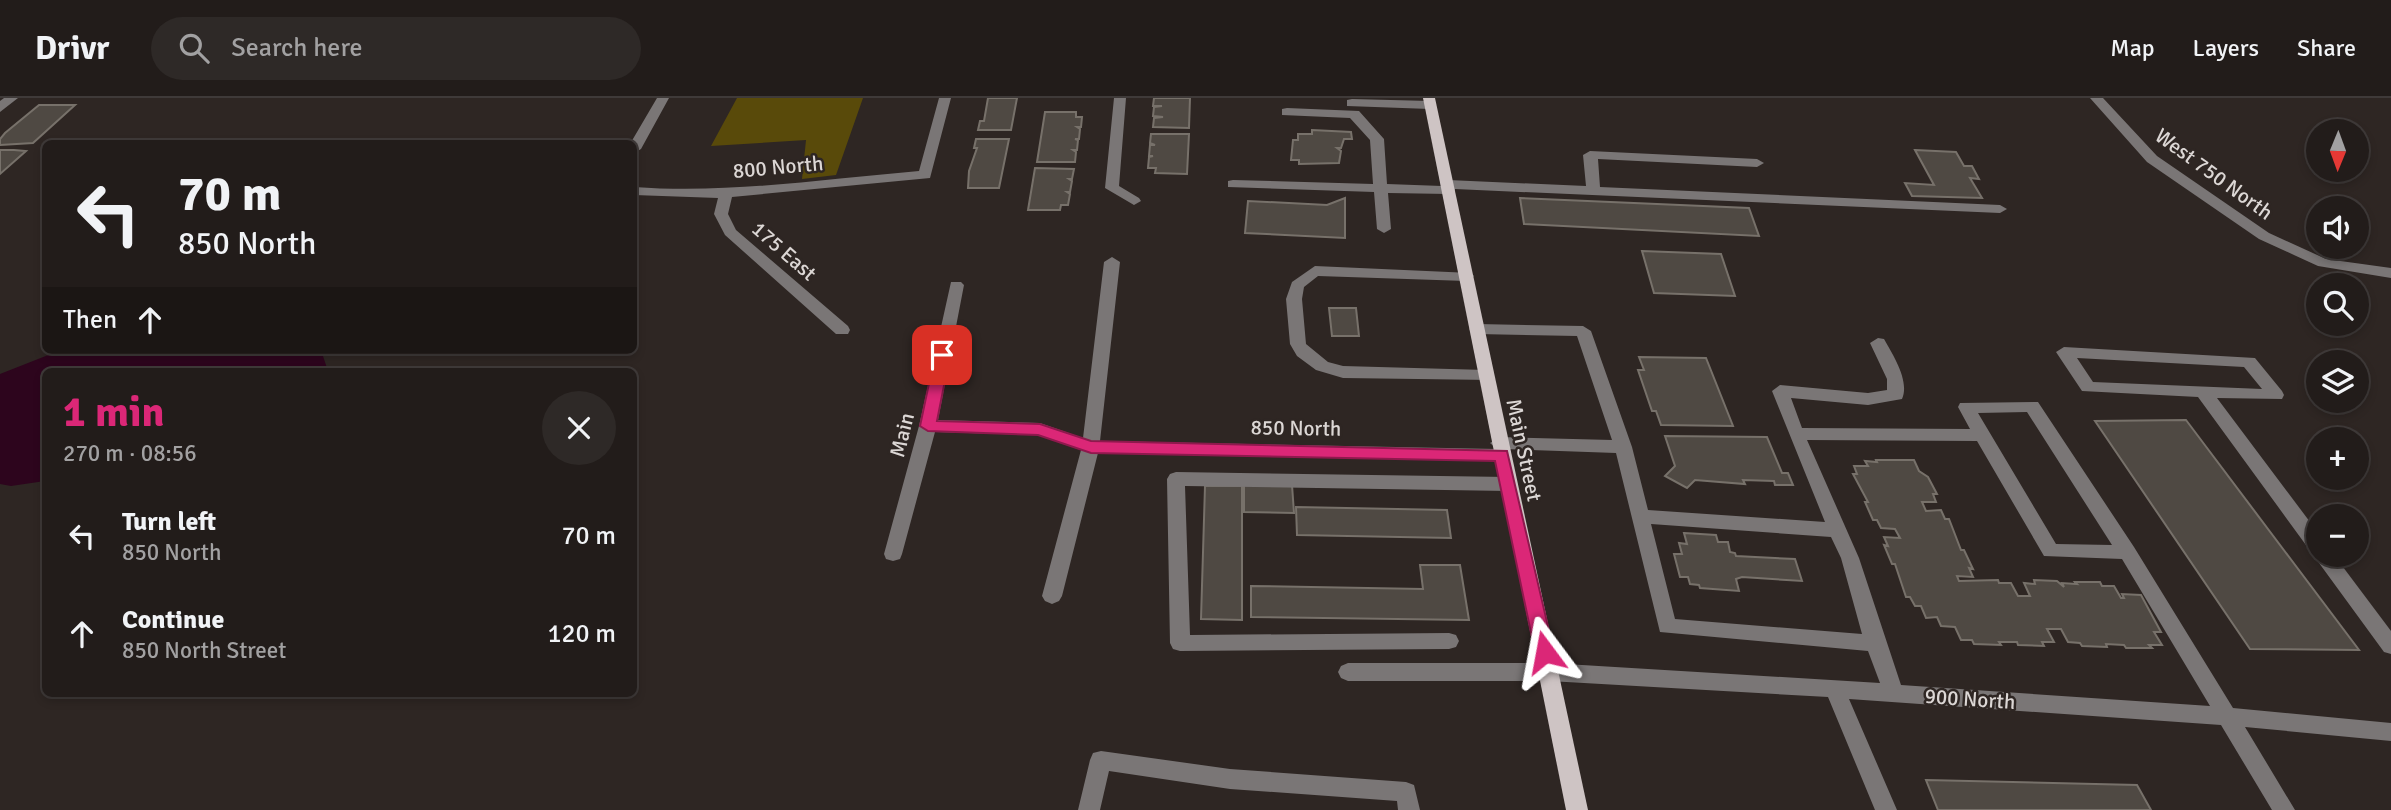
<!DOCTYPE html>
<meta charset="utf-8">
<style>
body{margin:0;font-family:Signika,sans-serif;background:#2e2927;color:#f1f3f6;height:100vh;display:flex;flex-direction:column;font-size:26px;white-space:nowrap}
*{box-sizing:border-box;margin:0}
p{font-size:23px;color:#a2a1a2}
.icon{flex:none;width:38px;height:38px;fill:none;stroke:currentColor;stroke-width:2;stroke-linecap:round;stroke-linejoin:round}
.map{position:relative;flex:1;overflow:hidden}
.sheet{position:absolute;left:42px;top:270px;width:595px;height:329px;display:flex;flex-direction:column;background:#221c1a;border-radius:10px;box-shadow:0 4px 10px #0003,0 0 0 2px #3f3a39}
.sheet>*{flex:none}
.banner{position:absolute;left:42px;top:42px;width:595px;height:214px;border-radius:10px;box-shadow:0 4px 10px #0003,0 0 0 2px #3f3a39;background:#221c1a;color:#f1f3f6;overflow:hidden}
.needle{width:46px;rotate:181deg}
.controls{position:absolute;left:2306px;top:21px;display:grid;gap:14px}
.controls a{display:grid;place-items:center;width:63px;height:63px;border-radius:50%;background:#221c1a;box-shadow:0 4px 10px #0003,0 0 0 2px #3f3a39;font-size:35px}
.pin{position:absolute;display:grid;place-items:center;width:60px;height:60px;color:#fff;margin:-30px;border-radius:14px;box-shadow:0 4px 10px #0006}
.me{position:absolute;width:77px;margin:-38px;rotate:347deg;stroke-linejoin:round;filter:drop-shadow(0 0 5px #0008)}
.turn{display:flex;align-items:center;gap:24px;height:147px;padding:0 21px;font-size:32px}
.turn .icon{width:91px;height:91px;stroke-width:2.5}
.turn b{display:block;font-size:49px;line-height:60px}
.then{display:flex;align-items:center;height:66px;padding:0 21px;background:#0003;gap:14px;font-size:26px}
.round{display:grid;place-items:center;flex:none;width:74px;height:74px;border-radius:37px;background:#2e2927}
.head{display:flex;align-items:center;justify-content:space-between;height:119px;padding:0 21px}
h1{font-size:42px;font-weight:800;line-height:52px;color:#db2777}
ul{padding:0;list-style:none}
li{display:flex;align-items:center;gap:21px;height:98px;padding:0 21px}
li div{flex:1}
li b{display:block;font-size:26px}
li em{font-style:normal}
header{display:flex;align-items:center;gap:42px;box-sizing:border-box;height:98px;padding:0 35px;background:#221c1a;border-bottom:2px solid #3f3a39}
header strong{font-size:33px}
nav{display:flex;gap:38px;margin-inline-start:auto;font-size:24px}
.search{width:490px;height:63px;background:#2e2927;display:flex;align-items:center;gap:18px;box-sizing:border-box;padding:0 24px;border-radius:38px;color:#a2a1a2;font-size:26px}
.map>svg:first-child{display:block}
</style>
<header>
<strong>Drivr</strong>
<div class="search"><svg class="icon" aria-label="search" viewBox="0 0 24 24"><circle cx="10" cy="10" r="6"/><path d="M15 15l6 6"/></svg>Search here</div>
<nav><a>Map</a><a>Layers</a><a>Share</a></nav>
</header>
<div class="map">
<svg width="2391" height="712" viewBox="0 0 2391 712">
<rect width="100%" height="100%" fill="#2e2623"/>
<path fill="#594a0a" d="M737 0H863L836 77 802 81 806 42 711 48Z"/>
<path fill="#2d051d" d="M61 252H321L328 273H46L45 383 11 388 0 386V276Z"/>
<g fill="#4f4943" stroke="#77716a" stroke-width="2">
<path d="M988 0H1017L1011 32H978L980 23H984Z"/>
<path d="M1154 0H1190L1189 30 1153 29 1154 20 1163 19 1153 18 1154 9 1162 8H1153Z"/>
<path d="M39 7H75L33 45 0 47V41L5 35Z"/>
<path d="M1045 14H1076V19H1082L1081 29H1077L1080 31 1079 41H1075L1078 42 1077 52H1073L1076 54 1075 64H1037Z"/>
<path d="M1312 32 1351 34 1352 41H1344L1341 50H1337L1341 53 1339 65 1299 66V62H1291L1293 42H1298V36H1312Z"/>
<path d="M1151 36H1189L1187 76 1155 75 1156 70H1148L1149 59 1153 58H1149L1150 47H1155L1150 45Z"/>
<path d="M976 41H1009L999 90H968L969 73 977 50H974Z"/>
<path d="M0 52H14L26 53 0 76Z"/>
<path d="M1915 52 1956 54 1964 68H1972L1979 81 1970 80 1982 100 1912 98 1905 85 1934 87Z"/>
<path d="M1035 70 1074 71 1072 81H1069L1072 83 1070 94H1067L1070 96 1068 107H1061L1060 112H1028Z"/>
<path d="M1345 100V140L1245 135 1248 103 1327 107Z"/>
<path d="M1520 100 1749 110 1759 138 1524 126Z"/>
<path d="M1642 153 1721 156 1735 198 1654 195Z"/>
<path d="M1329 210H1356L1359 238H1332Z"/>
<path d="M1639 259 1706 260 1733 328 1661 327 1656 313H1652L1638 272H1644Z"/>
<path d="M2186 322 2359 552 2250 551 2095 323Z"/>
<path d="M1665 338 1767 339 1782 375H1788L1793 387H1775L1774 383 1743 382 1745 386 1695 382 1687 390 1665 378 1675 368Z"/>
<path d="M1876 362H1914L1919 373 1928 379 1937 396H1933L1936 404H1922L1926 413 1941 412 1945 421H1949L1961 452H1964L1973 471 1969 470 1973 479 1957 478 1959 483 1998 482 1999 485H2011L2018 498H2030L2024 485 2035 486 2034 482 2057 483 2064 489 2062 485 2077 486 2075 484H2100L2102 488H2114L2121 500H2124L2122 496 2141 497 2161 534H2154L2162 547H2149L2152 550H2126L2124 547 2106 546 2107 549 2082 548 2080 545 2068 544 2061 531H2047L2054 544H2042L2044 548 2018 547 2017 544H1999L2001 547 1974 546 1972 542H1961L1955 529 1941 528 1937 519 1926 520 1921 508H1915L1910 499H1906L1895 466H1892L1884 447 1888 448 1884 439 1900 440 1895 431 1881 430 1877 422H1873L1865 404H1868L1853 376H1857L1854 368H1868L1865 363 1877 364Z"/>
<path d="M1244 387H1292L1294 415 1244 414Z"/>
<path d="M1205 388H1242V522L1201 521Z"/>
<path d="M1296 409 1447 412 1451 440 1297 437Z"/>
<path d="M1684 435 1716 437 1718 444H1728L1730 454 1735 455 1736 458 1795 461 1802 483 1742 479 1736 481 1739 493 1700 490 1699 487 1690 486 1688 479H1680L1674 456H1682L1679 445 1687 446Z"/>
<path d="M1420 467H1460L1469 522 1251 519V488L1423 491Z"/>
<path d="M1926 682 2137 687 2151 712H1938Z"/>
</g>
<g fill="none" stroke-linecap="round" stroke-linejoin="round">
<g fill="#7a7676" fill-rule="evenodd">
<path d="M4 0H18L0 14V3Z"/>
<path d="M657 0H669L641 51 634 55V46H630Z"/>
<path d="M939 0H951L930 80 732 99 728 116 736 132 848 228 850 232 848 236H836L725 137 714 116 718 100 634 97V89C730 96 823 81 919 73Z"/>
<path d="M1114 0H1126L1119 88 1139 100 1141 103 1134 107 1105 90Z"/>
<path d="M2090 0H2103L2157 58 2269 135 2326 161 2391 170V180L2318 168 2259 141 2147 64Z"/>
<path d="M1352 1 1430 3 1436 7 1430 11 1347 8V2Z"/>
<path d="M1287 10 1359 13 1384 41 1387 86 1442 88 1443 83 1448 82 1586 88 1583 57 1590 53 1757 61 1764 65 1757 69 1598 61 1600 89 2000 107 2007 111 2000 115 1455 91 1454 95 1449 96 1388 95 1391 131 1384 135 1377 131 1374 94 1228 89V83L1233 82 1373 86 1370 42 1350 20 1282 17V11Z"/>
<path d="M1112 159 1120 164 1100 343 1497 351 1490 345 1499 339 1612 342 1577 238 1477 236 1469 231 1477 226 1583 228 1591 233 1632 349 1648 412 1825 424 1772 293 1780 287 1868 295 1887 292V281L1870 245 1878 240 1884 241C1893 257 1910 283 1902 301L1868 307 1791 300 1802 330 1970 331 1958 309 1960 305 2038 304 2134 449 2233 610 2391 625V643L2245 629 2295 712H2272L2221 627 1849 601 1897 712H1875L1828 599 1549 583H1348L1341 580 1338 574 1341 568 1348 565H1549L1880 585 1868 553 1660 534 1616 355 1504 351 1511 357 1508 361 1502 363 1098 355 1062 498 1059 503 1052 506 1045 503 1042 498 1081 352 1039 337 935 334 902 456 900 461 893 463 886 461 884 456 919 328 951 184H961L964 187 938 322 1040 325 1083 340 1104 164ZM2027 314 2112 447 2056 446 1978 315ZM1807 342 1977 343 2044 458 2122 461 2210 608 1901 587 1859 460ZM1651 426 1831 439 1841 460 1862 536 1675 521Z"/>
<path d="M1315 168 1471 175 1474 178 1471 181 1466 183 1318 178 1304 189 1302 201 1306 246 1328 264 1343 268 1486 272 1492 274 1494 278 1492 282 1343 280 1316 272 1297 258 1290 246 1286 201 1292 184Z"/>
<path d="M2064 249 2255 260 2282 293 2284 297 2282 301 2217 300 2319 436V457H2334L2391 533V556L2384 554 2198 299 2082 293 2056 254ZM2077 260 2244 269 2262 291 2093 284Z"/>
<path d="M1176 374 1508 379 1514 381 1517 386 1514 391 1508 393 1185 388 1190 537 1449 535 1456 537 1459 543 1456 549 1449 551 1180 553 1173 551 1170 545 1167 381 1170 376Z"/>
<path d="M1101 653 1230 671 1406 684 1414 687 1420 712H1398L1397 703 1230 691 1109 673 1100 712H1078L1090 662 1093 655Z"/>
</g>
<path fill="#cec4c4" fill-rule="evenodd" d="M1423 0H1435L1588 712H1566Z"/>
</g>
<path fill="#db2777" stroke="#8e194d" stroke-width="2" d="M942 252 950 257 937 323 1040 326 1091 343 1507 353 1554 554 1551 559 1545 562 1538 559 1535 554 1495 363 1091 355 1038 337 928 333 920 328 935 257Z"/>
<g text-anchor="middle" stroke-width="5" stroke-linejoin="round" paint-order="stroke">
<g font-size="21" fill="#dcd7d5" stroke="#2e2623">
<text transform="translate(778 69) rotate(-5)" y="7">800 North</text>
<text transform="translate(2214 76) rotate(36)" y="7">West 750 North</text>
<text transform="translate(784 153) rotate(41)" y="7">175 East</text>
<text transform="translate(1296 330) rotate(1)" y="7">850 North</text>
<text transform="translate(902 337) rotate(-76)" y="7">Main</text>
<text transform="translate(1524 352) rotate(78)" y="7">Main Street</text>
<text transform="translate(1970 601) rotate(4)" y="7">900 North</text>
</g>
</g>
</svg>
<div class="controls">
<a><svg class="needle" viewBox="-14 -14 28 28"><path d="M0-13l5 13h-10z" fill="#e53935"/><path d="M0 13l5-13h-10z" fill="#a2a1a2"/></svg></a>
<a><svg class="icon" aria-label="sound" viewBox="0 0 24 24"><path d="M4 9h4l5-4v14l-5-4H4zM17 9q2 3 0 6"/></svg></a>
<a><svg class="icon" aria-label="search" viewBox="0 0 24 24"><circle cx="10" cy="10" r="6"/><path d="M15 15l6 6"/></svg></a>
<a><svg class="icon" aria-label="layers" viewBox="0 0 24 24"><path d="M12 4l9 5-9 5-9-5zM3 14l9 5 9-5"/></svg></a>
<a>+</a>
<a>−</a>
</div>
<div class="pin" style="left:942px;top:257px;background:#d93025"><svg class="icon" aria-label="arrive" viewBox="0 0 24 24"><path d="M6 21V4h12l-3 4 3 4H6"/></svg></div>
<svg class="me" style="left:1545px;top:554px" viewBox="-20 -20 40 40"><path d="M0-17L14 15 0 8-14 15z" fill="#db2777" stroke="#fff" stroke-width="4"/></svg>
<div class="banner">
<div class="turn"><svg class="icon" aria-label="left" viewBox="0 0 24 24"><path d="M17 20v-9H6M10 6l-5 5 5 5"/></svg><div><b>70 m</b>850 North</div></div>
<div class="then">Then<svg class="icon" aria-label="ahead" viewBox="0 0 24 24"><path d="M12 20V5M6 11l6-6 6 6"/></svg></div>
</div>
<section class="sheet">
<div class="head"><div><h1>1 min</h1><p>270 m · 08:56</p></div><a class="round"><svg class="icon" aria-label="close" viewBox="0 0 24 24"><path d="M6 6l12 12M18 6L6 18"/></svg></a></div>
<ul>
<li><svg class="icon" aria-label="left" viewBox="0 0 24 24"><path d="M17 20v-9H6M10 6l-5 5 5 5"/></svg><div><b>Turn left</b><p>850 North</p></div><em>70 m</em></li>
<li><svg class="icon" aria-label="ahead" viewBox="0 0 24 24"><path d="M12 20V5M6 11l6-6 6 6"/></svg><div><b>Continue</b><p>850 North Street</p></div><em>120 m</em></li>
</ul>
</section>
</div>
